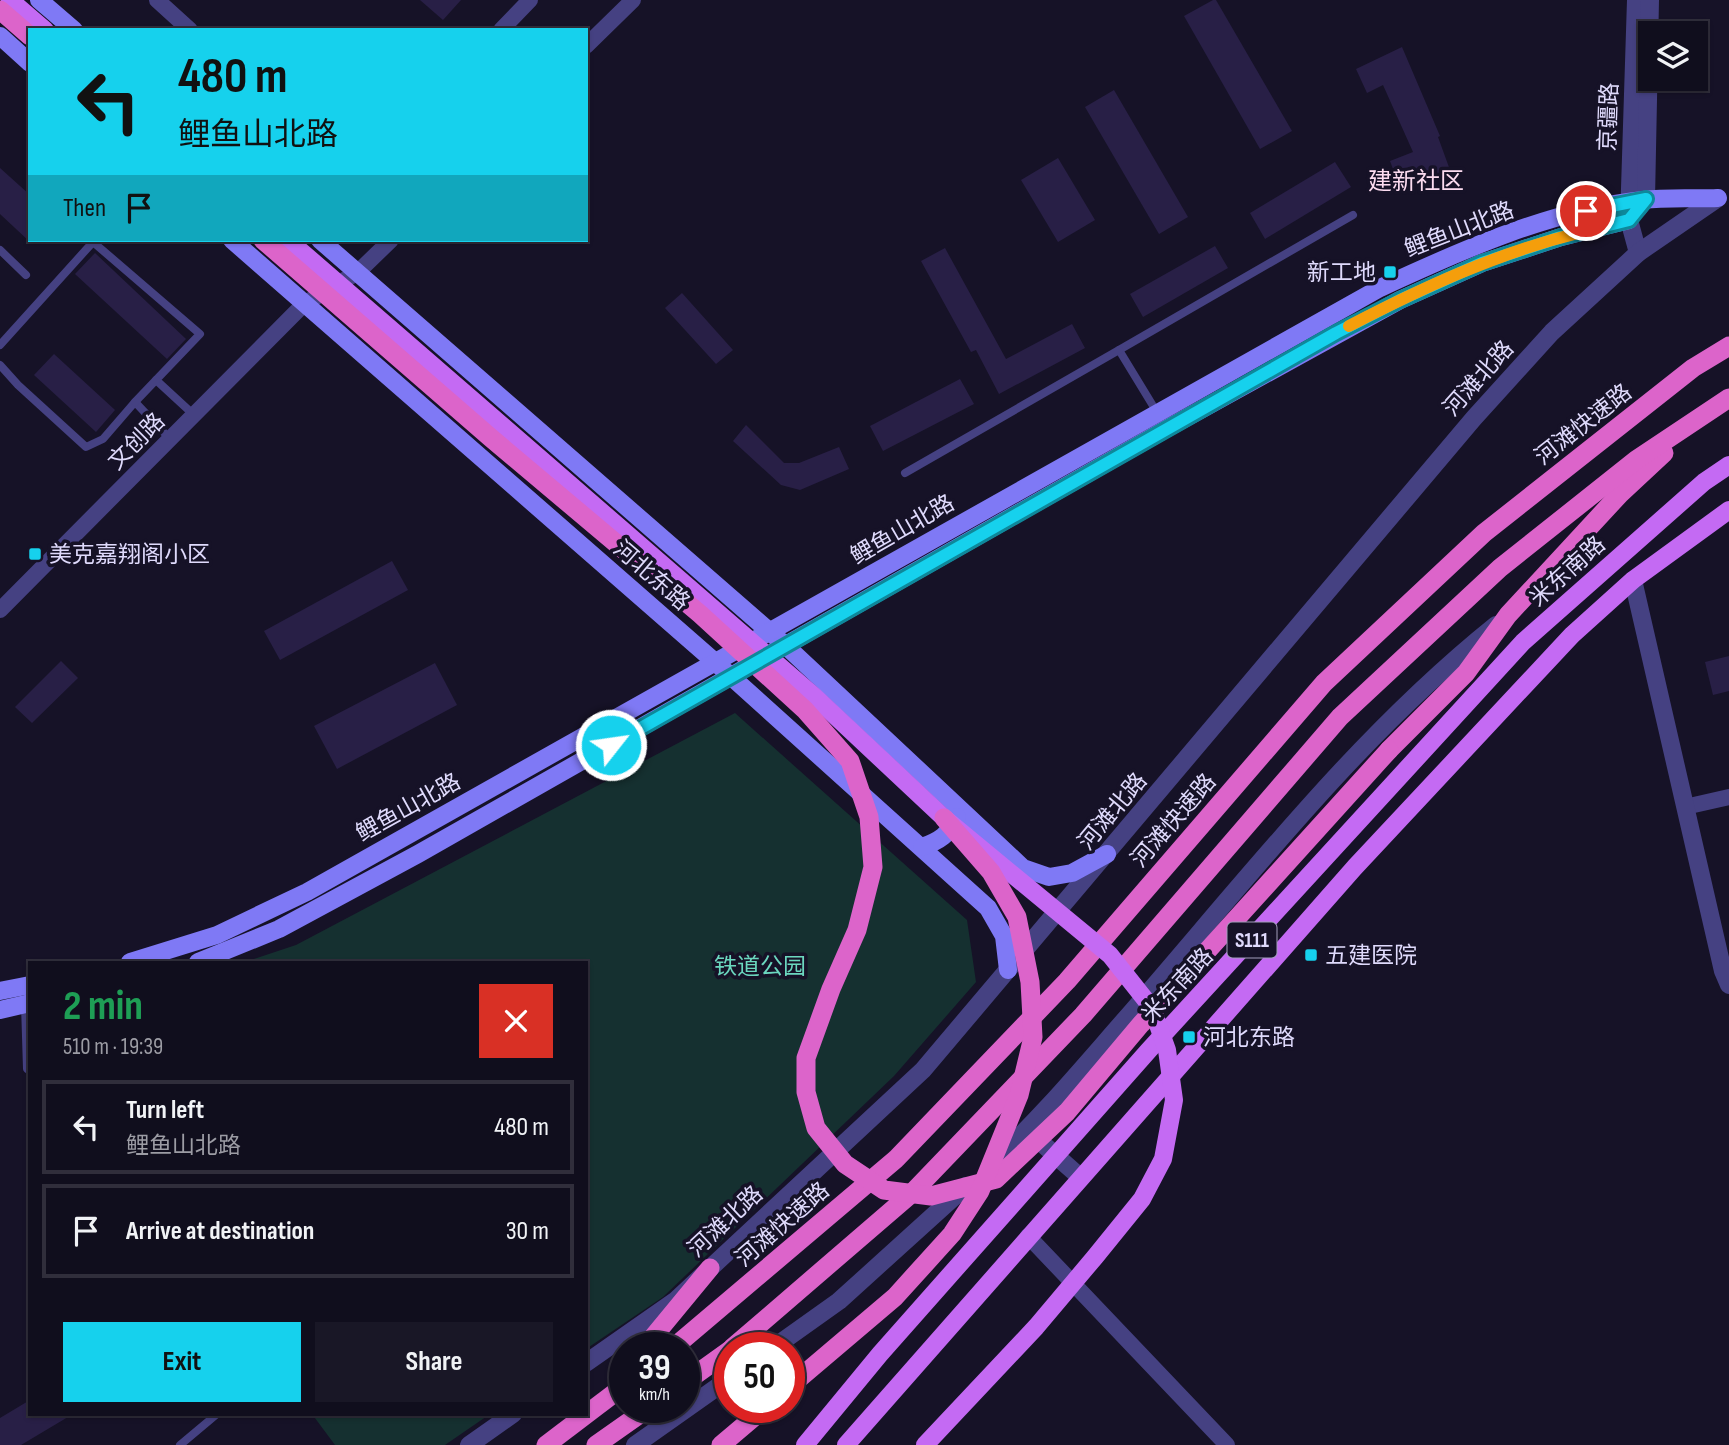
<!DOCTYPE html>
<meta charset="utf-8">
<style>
body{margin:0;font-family:"Sofia Sans Condensed","Noto Sans SC",sans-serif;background:#191726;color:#f1f3f6;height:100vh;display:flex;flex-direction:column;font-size:26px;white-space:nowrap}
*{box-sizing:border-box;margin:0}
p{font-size:23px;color:#9c9ca4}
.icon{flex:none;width:38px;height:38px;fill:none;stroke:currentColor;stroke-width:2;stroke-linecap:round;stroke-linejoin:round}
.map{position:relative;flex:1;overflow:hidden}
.drawer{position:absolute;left:28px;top:961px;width:560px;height:455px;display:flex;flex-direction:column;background:#100e1d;border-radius:0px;box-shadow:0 2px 5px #0004,0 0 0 2px #302e3b}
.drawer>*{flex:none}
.banner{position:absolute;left:28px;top:28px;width:560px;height:214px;border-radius:0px;box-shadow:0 2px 5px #0004,0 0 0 2px #302e3b;background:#16d1ed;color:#111;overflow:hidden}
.controls{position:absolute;left:1638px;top:21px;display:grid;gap:14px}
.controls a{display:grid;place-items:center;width:70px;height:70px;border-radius:0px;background:#100e1d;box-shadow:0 2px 5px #0004,0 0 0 2px #302e3b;font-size:35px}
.speed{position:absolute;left:609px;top:1332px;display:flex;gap:14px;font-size:35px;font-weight:700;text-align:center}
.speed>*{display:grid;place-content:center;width:91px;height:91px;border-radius:50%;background:#100e1d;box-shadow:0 2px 5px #0004,0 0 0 2px #302e3b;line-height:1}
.speed small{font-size:18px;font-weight:400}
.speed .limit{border:10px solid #d22;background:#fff;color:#111}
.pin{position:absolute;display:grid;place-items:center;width:60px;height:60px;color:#fff;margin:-30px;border:4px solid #fff;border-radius:50%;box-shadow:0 2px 7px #0007}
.me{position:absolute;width:77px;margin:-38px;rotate:60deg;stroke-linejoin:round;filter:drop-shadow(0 0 5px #0008)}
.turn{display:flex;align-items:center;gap:24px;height:147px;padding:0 35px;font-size:32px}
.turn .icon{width:91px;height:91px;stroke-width:2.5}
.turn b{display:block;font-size:49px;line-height:60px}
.then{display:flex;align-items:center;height:66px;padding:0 35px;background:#0003;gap:14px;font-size:26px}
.round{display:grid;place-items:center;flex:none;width:74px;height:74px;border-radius:0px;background:#191726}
.summary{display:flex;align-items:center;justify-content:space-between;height:119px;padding:0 35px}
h1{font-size:42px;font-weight:700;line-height:52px;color:#1e9e55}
.cta{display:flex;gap:14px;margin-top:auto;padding:14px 35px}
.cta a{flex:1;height:80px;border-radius:0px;background:#16d1ed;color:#111;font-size:28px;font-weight:700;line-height:80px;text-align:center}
.cta a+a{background:#191726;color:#f1f3f6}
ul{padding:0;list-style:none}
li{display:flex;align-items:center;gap:21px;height:94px;margin:0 14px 10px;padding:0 21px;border:4px solid #302e3b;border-radius:0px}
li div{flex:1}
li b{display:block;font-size:26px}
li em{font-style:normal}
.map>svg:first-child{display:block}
</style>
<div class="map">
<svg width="1729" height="1445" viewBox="0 0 1729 1445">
<rect width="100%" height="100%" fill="#161227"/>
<g fill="#153030">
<path d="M735 713 967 920 976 982 894 1076 663 1297 586 1349V962H245L296 945Z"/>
<path d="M312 1414H490L445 1445H335Z"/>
</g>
<g fill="#281f46">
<path d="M420 0H461L443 20Z"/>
<path d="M1213 0H1216L1292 131 1260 149 1184 16Z"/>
<path d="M1402 47 1440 136 1438 137 1450 170 1400 188 1390 161 1413 152 1383 85 1367 93 1356 69Z"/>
<path d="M1114 90 1188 217 1159 234 1085 107Z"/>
<path d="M1058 158 1095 220 1058 242 1021 180Z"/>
<path d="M1335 162 1351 187 1265 239 1250 213Z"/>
<path d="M0 168 30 195V242L0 214Z"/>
<path d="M1215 246 1228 268 1143 317 1130 294Z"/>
<path d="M945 248 1006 359 1072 324 1085 348 999 394 976 350 971 352 921 261Z"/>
<path d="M95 253 186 339 167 359 75 274Z"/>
<path d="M682 293 733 350 716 364 665 308Z"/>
<path d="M54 354 115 410 96 432 34 375Z"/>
<path d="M960 379 974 404 883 451 870 426Z"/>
<path d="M746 425 784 463H799L839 447 849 469 800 490 781 485 733 441Z"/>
<path d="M392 561 408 590 280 660 264 631Z"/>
<path d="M1729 656V691L1713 695 1705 662Z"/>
<path d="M61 661 78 678 32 723 15 707Z"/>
<path d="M435 663 457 705 337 769 314 726Z"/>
<path d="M30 1400V1414H73L21 1445H0V1418Z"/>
</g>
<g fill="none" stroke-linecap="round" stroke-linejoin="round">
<g stroke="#454182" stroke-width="8">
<path d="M0 250 26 275"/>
<path d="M0 345 93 242 200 334 156 380 194 415"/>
<path d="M0 365 18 385 86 447 103 439 135 402 170 439"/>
<path d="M135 402 156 380"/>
<path d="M1158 414 1119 350 1353 215"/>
<path d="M905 473 1119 350"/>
<path d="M25 1004 27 1069 30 1071"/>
<path d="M180 1445 217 1414"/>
</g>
<g stroke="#454182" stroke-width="16">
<path d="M157 0 190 30"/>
<path d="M501 30 530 0"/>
<path d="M586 46 633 0"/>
<path d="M0 610 304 304 358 272 391 240"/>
<path d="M1685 807 1729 797"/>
<path d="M1028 1236 1227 1445"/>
</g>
<g stroke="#454182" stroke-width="18">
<path d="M1636 0 1629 220 1638 253"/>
<path d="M1638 209 1646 199 1650 0"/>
<path d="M1633 580 1723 971 1729 985"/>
<path d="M1027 1130 1080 1177"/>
<path d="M992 1163C1039 1120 1080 1071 1122 1023 1242 886 1354 739 1496 625"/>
<path d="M773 1348 839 1301 966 1186"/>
<path d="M586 1363 676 1300 923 1070 1474 418 1552 332 1638 253 1718 198"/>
<path d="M469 1445 513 1414"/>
<path d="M635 1445 730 1378"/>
</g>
<g stroke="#7f79f5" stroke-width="18">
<path d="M39 0 74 30"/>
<path d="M0 36 30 63"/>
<path d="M232 240 715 662 988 908 1004 936 1008 970"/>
<path d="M320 240 785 645 1023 868 1049 877 1072 873 1107 854"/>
<path d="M922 847C939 841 949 835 957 817"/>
<path d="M130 962 217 935 307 892 1380 288C1462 250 1551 210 1643 200 1667 197 1693 199 1718 198"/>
<path d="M198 962 279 929 418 854 1166 429 1400 300 1482 263 1561 237 1629 220"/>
<path d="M0 991 30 985"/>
<path d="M0 1010 30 1003"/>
</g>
<g stroke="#c46af3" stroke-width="18">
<path d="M10 0 45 30"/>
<path d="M805 1445 880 1354 1149 1050 1523 642 1704 482 1729 465"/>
<path d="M846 1445 1355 867 1572 635 1633 580 1729 510"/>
</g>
<g stroke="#dc64ca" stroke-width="19">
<path d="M0 10 30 36"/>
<path d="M1389 750 1466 673 1508 615 1620 494 1664 453"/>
<path d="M644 1348 710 1268"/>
<path d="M673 1348 896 1159 1067 981 1324 683 1484 533 1693 368 1729 346"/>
<path d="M732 1348 912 1193 1083 1015 1340 717 1500 568 1636 460 1729 398"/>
<path d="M684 1383 730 1350"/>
<path d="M546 1445 625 1385"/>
<path d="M596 1445 650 1407"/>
<path d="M721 1445 766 1407"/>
</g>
<path stroke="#c46af3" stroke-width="18" d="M288 240 814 696 944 818 1110 955 1152 1008 1167 1050 1174 1100 1163 1159 1142 1199 1095 1257 1036 1327 925 1445"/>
<g stroke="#dc64ca" stroke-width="19">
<path d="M263 240 491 438 700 614 805 710 850 761 869 817 873 867 857 930 831 989 806 1058V1092L816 1128 845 1164 884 1190 931 1196 996 1179 1067 1112 1141 1024 1389 750"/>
<path d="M789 1387 895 1297 952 1234 980 1191 1019 1095 1033 1037 1030 982 1017 917 991 872 944 818"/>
</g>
</g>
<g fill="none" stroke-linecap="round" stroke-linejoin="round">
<defs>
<path id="route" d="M611 745 1336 333 1400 300 1482 263 1561 237 1629 220 1646 199 1586 211"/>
</defs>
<use href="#route" stroke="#0e889a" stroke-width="18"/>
<use href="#route" stroke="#16d1ed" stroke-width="12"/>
<path stroke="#f59e0b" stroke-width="12" d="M1349 326C1422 288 1497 253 1578 233"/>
</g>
<g fill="#16d1ed" stroke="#161227" stroke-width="2.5">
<rect x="1383" y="265" width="14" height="14" rx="3.5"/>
<rect x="28" y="547" width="14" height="14" rx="3.5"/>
<rect x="1304" y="948" width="14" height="14" rx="3.5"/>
<rect x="1182" y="1030" width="14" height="14" rx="3.5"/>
</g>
<g text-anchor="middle" stroke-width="7" stroke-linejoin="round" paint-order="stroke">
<rect fill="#161227" stroke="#a39ebc" stroke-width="2" x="1227.5" y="922.5" width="49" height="35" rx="5"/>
<g font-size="21" font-weight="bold" fill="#dfdafc">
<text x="1252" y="947">S111</text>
</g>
<g font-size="23" fill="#dfdafc" stroke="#161227">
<text transform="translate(1608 117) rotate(-88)" y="8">京疆路</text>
<text transform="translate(1459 229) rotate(-21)" y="8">鲤鱼山北路</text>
<text transform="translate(1478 378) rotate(-48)" y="8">河滩北路</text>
<text transform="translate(1583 424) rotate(-38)" y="8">河滩快速路</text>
<text transform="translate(136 441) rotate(-45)" y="8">文创路</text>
<text transform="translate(902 529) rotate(-30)" y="8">鲤鱼山北路</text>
<text transform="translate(1567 571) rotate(-42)" y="8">米东南路</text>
<text transform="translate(652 575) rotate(41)" y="8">河北东路</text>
<text transform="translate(408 807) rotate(-29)" y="8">鲤鱼山北路</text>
<text transform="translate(1112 811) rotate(-50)" y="8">河滩北路</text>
<text transform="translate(1173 820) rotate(-49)" y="8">河滩快速路</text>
<text transform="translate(1177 985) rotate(-47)" y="8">米东南路</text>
<text transform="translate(725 1221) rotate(-43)" y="8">河滩北路</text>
<text transform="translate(782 1224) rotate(-41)" y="8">河滩快速路</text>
</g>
<g font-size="23" fill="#dfdafc" stroke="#161227" text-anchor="start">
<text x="1376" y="280" text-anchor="end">新工地</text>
<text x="49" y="562">美克嘉翔阁小区</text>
<text x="1325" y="963">五建医院</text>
<text x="1203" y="1045">河北东路</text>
</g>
<g font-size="23" fill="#6bd7bf" stroke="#161227">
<text x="760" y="974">铁道公园</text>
</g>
<g font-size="24" fill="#fcdcf0" stroke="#161227">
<text x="1416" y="189">建新社区</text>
</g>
</g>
</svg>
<div class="controls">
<a><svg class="icon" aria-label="layers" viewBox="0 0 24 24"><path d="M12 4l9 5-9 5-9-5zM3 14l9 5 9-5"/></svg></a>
</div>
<div class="speed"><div>39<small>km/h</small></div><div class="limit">50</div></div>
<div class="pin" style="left:1586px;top:211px;background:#d93025"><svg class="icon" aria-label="arrive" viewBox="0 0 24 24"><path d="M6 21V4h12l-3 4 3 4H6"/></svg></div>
<svg class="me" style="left:611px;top:745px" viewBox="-20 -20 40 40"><circle r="17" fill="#16d1ed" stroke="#fff" stroke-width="3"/><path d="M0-11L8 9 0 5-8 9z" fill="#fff"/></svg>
<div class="banner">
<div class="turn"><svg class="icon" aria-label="left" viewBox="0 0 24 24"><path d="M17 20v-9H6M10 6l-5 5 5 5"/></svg><div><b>480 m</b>鲤鱼山北路</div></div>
<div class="then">Then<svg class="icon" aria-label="arrive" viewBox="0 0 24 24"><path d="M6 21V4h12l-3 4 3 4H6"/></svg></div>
</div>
<section class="drawer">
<div class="summary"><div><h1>2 min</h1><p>510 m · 19:39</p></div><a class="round" style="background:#d93025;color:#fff"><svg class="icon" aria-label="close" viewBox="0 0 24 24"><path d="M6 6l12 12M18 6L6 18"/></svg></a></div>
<ul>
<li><svg class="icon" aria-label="left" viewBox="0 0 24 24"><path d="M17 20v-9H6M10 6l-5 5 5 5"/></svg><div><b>Turn left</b><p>鲤鱼山北路</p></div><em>480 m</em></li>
<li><svg class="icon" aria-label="arrive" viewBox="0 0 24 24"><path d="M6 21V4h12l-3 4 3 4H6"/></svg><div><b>Arrive at destination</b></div><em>30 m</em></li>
</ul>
<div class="cta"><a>Exit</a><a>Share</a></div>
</section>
</div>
